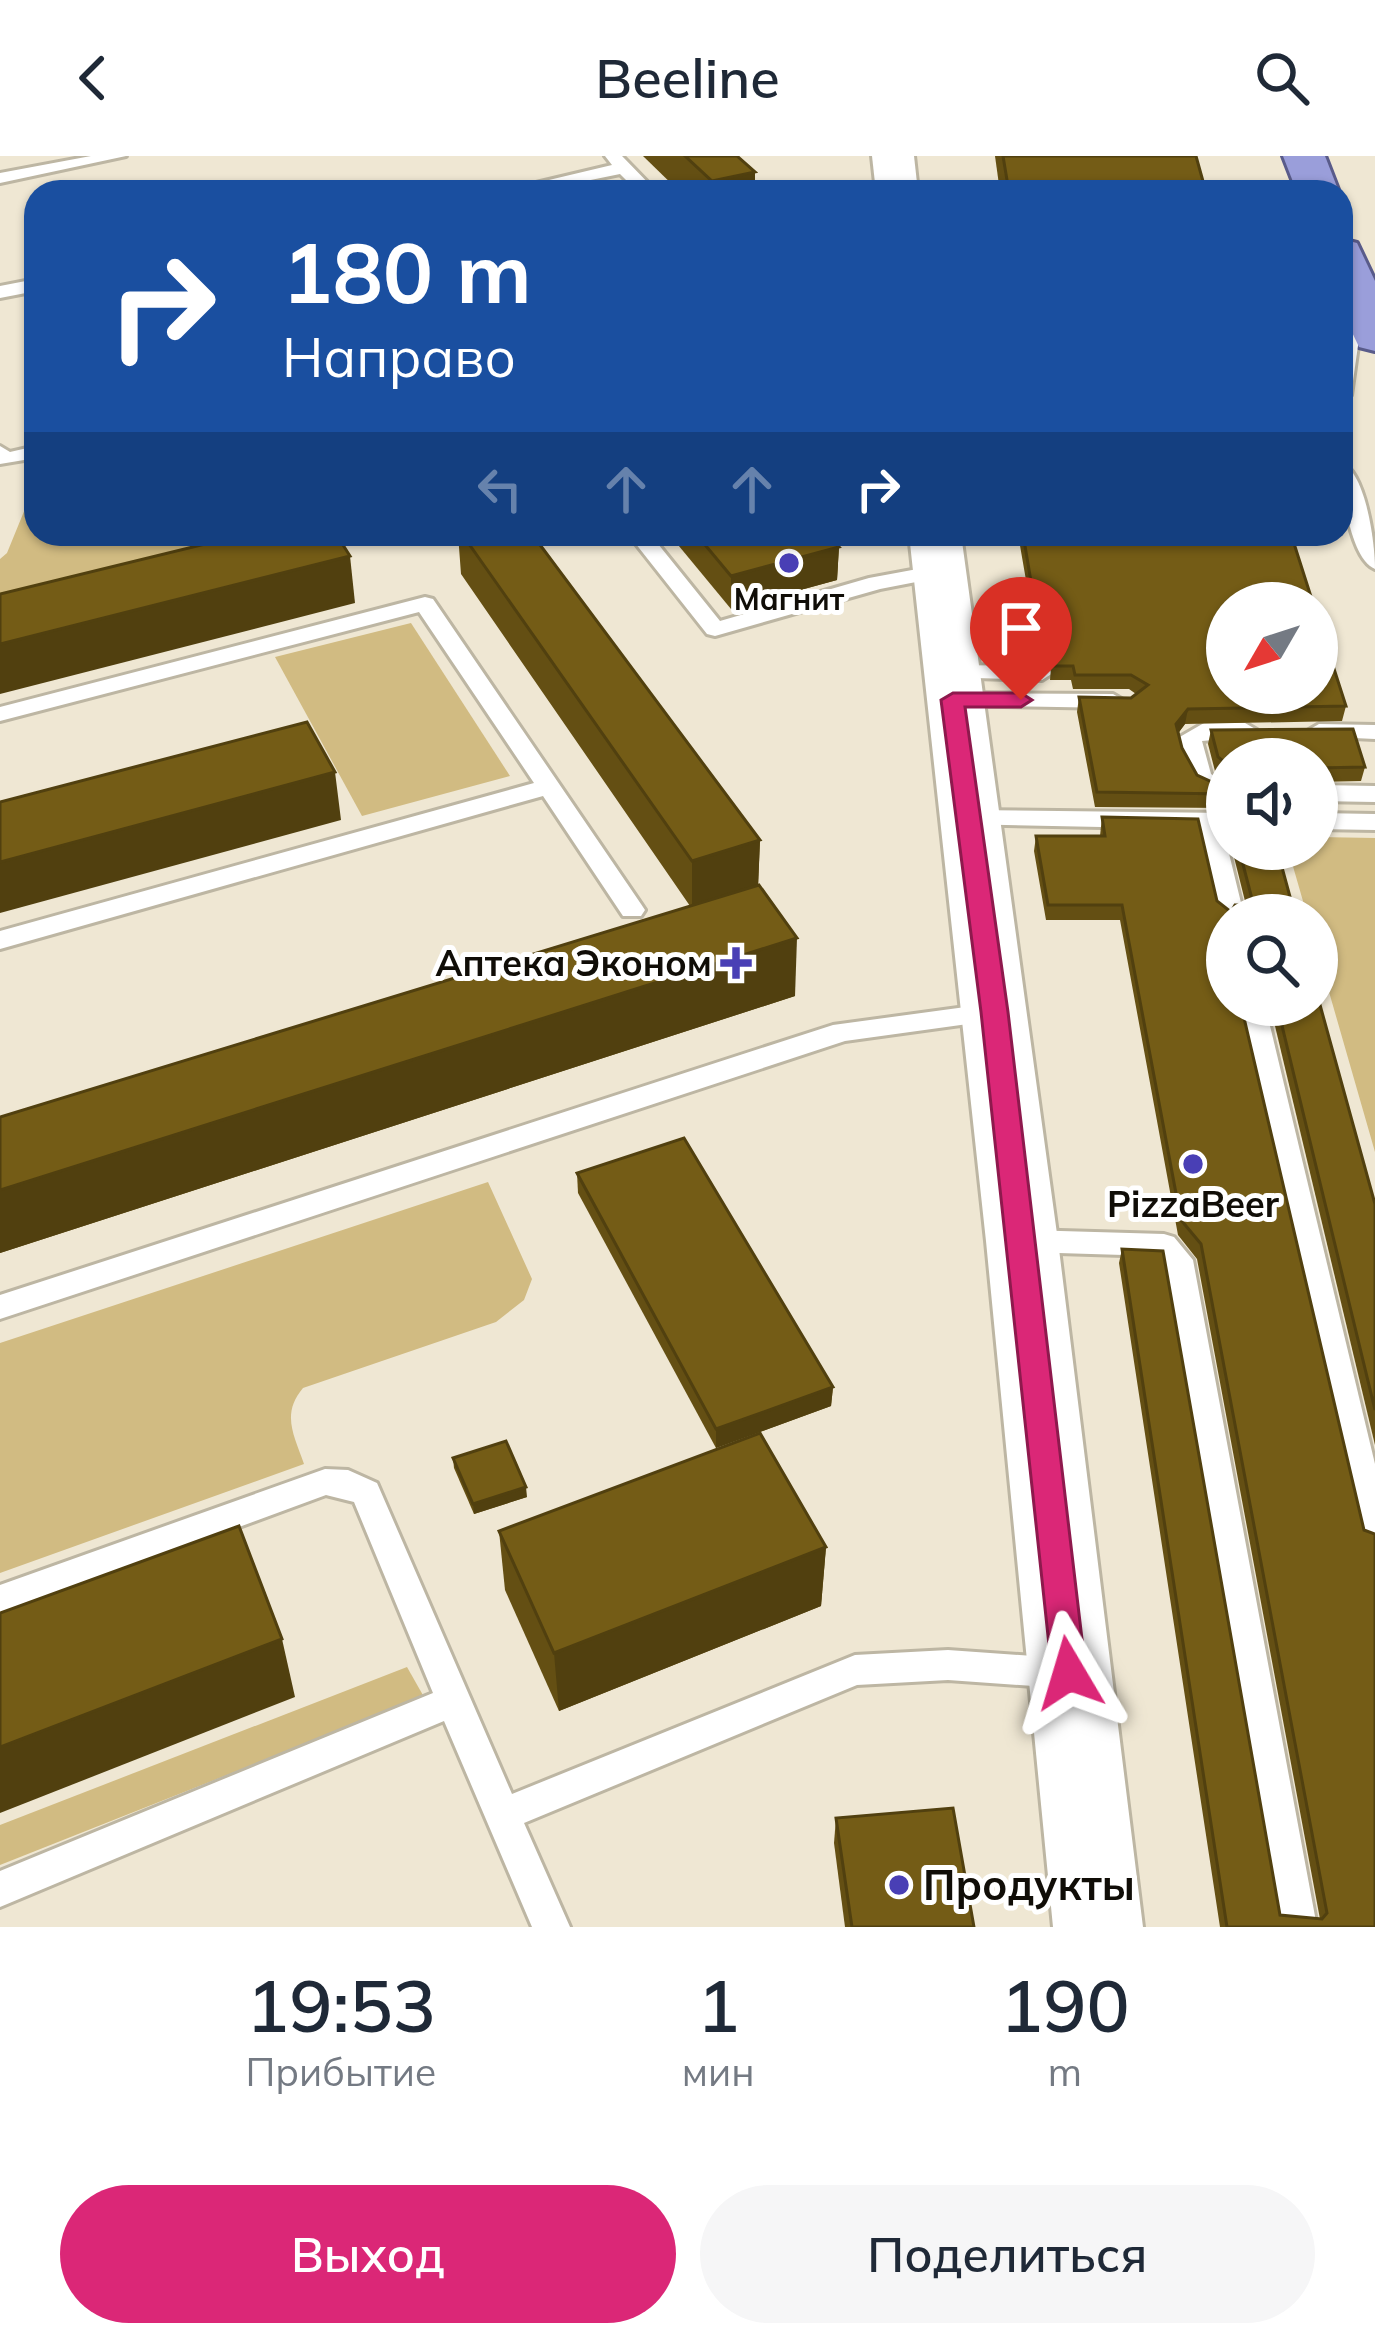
<!DOCTYPE html>
<html lang="ru">
<meta charset="utf-8">
<style>
body{margin:0;font-family:Mulish,sans-serif;background:#f6f6f7;color:#1f2937;height:100vh;display:flex;flex-direction:column;font-size:45px;white-space:nowrap}
*{box-sizing:border-box;margin:0}
p{font-size:39px;color:#747a83}
.icon{flex:none;width:66px;height:66px;fill:none;stroke:currentColor;stroke-width:2;stroke-linecap:round;stroke-linejoin:round}
.map{position:relative;height:1771px;overflow:hidden}
.drawer{display:flex;flex-direction:column;background:#fff;flex:1}
.drawer>*{flex:none}
.top-card{position:absolute;left:24px;top:24px;width:1329px;height:366px;border-radius:36px;box-shadow:0 3px 9px #0004;background:#1a4fa0;color:#fff;overflow:hidden}
.needle{width:78px;rotate:231deg}
.buttons{position:absolute;left:1206px;top:426px;display:grid;gap:24px}
.buttons a{display:grid;place-items:center;width:132px;height:132px;border-radius:50%;background:#fff;box-shadow:0 3px 9px #0004;font-size:60px}
.pin{position:absolute;display:grid;place-items:center;width:102px;height:102px;color:#fff;margin:-123px -51px;border-radius:50% 50% 50% 0;rotate:-45deg;box-shadow:0 0 12px #0007}
.pin .icon{rotate:45deg}
.me{position:absolute;width:132px;margin:-66px;rotate:353deg;stroke-linejoin:round;filter:drop-shadow(0 0 9px #0008)}
.turn{display:flex;align-items:center;gap:42px;height:252px;padding:0 60px;font-size:54px}
.turn .icon{width:156px;height:156px;stroke-width:2.5}
.turn b{display:block;font-size:84px;line-height:102px}
.lanes{display:flex;align-items:center;height:114px;padding:0 60px;background:#0003;justify-content:center;gap:60px;direction:ltr}
.lanes .off{opacity:.35}
.eta{display:flex;justify-content:space-evenly;align-items:center;height:204px;text-align:center}
.eta b{font-size:72px;font-weight:600;line-height:84px}
.button{display:flex;gap:24px;margin-top:auto;padding:24px 60px}
.button a{flex:1;height:138px;border-radius:72px;background:#db2777;color:#fff;font-size:48px;font-weight:600;line-height:138px;text-align:center}
.button a+a{background:#f6f6f7;color:#1f2937}
header{display:flex;justify-content:space-between;align-items:center;height:156px;padding:0 60px;background:#fff;font-size:54px;font-weight:600}
.map>svg:first-child{display:block}
</style>
<header><svg class="icon" aria-label="back" viewBox="0 0 24 24"><path d="M15 5l-7 7 7 7"/></svg>Beeline<svg class="icon" aria-label="search" viewBox="0 0 24 24"><circle cx="10" cy="10" r="6"/><path d="M15 15l6 6"/></svg></header>
<div class="map">
<svg width="1375" height="1771" viewBox="0 0 1375 1771">
<rect width="100%" height="100%" fill="#efe7d3"/>
<g fill="#d1bb82">
<path d="M36 326V378H365L354 388 0 475V403L7 397Z"/>
<path d="M411 467 510 620 362 660 275 501Z"/>
<path d="M1317 681 1375 682V996L1317 794V759H1307L1288 693H1317Z"/>
<path d="M488 1026 532 1123 524 1144 496 1166 303 1232C281 1258 294 1279 304 1308L0 1417V1187Z"/>
<path d="M407 1511 424 1541 0 1709V1669Z"/>
</g>
<g fill="none" stroke-linecap="round" stroke-linejoin="round">
<defs>
<g id="service">
<path d="M91 0H126L0 27V17Z"/>
<path d="M605 0H622L657 36H638L620 18 532 36H498L612 9Z"/>
<path d="M36 123V135L0 142V130Z"/>
<path d="M1356 134 1365 140 1351 239 1341 245V177L1347 140Z"/>
<path d="M0 290 10 296 36 290V302L0 308Z"/>
<path d="M1341 306C1366 317 1375 387 1375 413 1350 403 1341 332 1341 306Z"/>
<path d="M628 378H650L720 465 869 422 939 409 950 415 947 420 880 433 715 480 707 478Z"/>
<path d="M425 441 433 443 641 748 645 754 641 760H623L543 640 0 793V775L534 627 419 456 0 565V551Z"/>
<path d="M950 509 1042 510 1053 517 1042 524 942 521 939 516Z"/>
<path d="M953 537 1113 538 1125 545 1113 552 945 549 941 544 945 539Z"/>
<path d="M1204 567H1245L1257 574 1245 581 1202 585 1211 618 1227 628V644L1200 636 1187 618 1178 582Z"/>
<path d="M1319 568 1375 569V583L1311 580 1307 575Z"/>
<path d="M1317 629 1375 630V646L1317 645Z"/>
<path d="M968 654 1227 657V673H1223L1244 759H1227V766L1218 759 1199 673 959 668 956 662Z"/>
<path d="M1317 657 1375 658V674L1317 673Z"/>
<path d="M995 847 1008 856 1004 863 845 885 0 1163V1139L833 869Z"/>
<path d="M1239 849H1265L1375 1308V1390L1363 1386 1359 1376Z"/>
<path d="M1026 1074 1164 1078 1174 1081 1193 1104 1317 1771H1279L1164 1108 1156 1100 1026 1096 1016 1093 1011 1085 1016 1077Z"/>
<path d="M325 1313 348 1314 377 1327 512 1638 855 1499 948 1494 1061 1502 1073 1506 1078 1517 1073 1528 1061 1532 948 1524 857 1529 524 1667 570 1771H532L444 1565 0 1751V1715L433 1537 354 1346 326 1339 0 1459V1429Z"/>
</g>
<g id="tertiary">
<path d="M872 0H914L918 36H876Z"/>
<path d="M909 378H961L1058 1085 1143 1771H1053L986 1085Z"/>
</g>
<g id="trunk">
<path d="M1283 0H1325L1339 36H1297Z"/>
<path d="M1341 83 1357 87 1375 125V195L1359 191 1341 153Z"/>
</g>
</defs>
<use href="#service" stroke="#bdb6a3" stroke-width="6"/>
<use href="#tertiary" stroke="#bdb6a3" stroke-width="6"/>
<use href="#trunk" stroke="#595b8a" stroke-width="6"/>
<use href="#service" fill="#fff" fill-rule="evenodd"/>
<use href="#tertiary" fill="#fff" fill-rule="evenodd"/>
<use href="#trunk" fill="#9a9eda" fill-rule="evenodd"/>
</g>
<g fill="#644f13">
<path d="M643 0H737L755 16V36H680Z"/>
<path d="M995 0H1196L1206 36H1000Z"/>
<path d="M458 378H532L760 684 758 730 795 840 0 1097V961L690 750 461 418Z"/>
<path d="M669 378H826L839 391 837 424 731 453Z"/>
<path d="M1018 378H1291L1346 550 1342 565 1185 568 1178 577 1182 592 1197 619 1227 633V652L1095 651 1077 556 1079 541 1131 542 1136 538 1129 533H1073L1071 524H1050L1051 512 1040 505Z"/>
<path d="M1211 574 1365 611 1361 625 1317 626V603H1227V625L1215 615 1208 588Z"/>
<path d="M1102 661 1231 756 1246 749 1232 693H1277L1295 759H1227L1375 1771H1220L1119 1107 1122 1093 1280 1759 1320 1763 1197 1103 1178 1079 1120 764H1046L1034 695 1036 680H1100Z"/>
<path d="M1270 849H1317L1375 1048V1289Z"/>
<path d="M577 1017 833 1231 831 1250 716 1292 578 1037Z"/>
<path d="M453 1302 527 1341 474 1358 454 1312Z"/>
<path d="M499 1375 826 1391 821 1450 559 1555 505 1434Z"/>
<path d="M836 1662 974 1771H845L834 1687Z"/>
</g>
<g fill="#51400f">
<path d="M755 16V36H712V25Z"/>
<path d="M839 391 837 424 731 453V420Z"/>
<path d="M350 400 355 447 0 538V488Z"/>
<path d="M1188 553 1185 568 1174 583 1176 568Z"/>
<path d="M335 616 341 664 0 757V706Z"/>
<path d="M760 684 758 732 692 753V705Z"/>
<path d="M797 782 795 840 0 1097V1034Z"/>
<path d="M833 1231 831 1250 716 1292V1273Z"/>
<path d="M526 1331 527 1341 474 1358 473 1348Z"/>
<path d="M826 1391 821 1450 559 1555 554 1497Z"/>
<path d="M282 1483 295 1541 0 1657V1591Z"/>
</g>
<g fill="#745c16" stroke="#51400f" stroke-width="3">
<path d="M685 0H737L755 16 712 25Z"/>
<path d="M1003 0H1196L1206 36H1009Z"/>
<path d="M246 378H336L350 400 0 488V438Z"/>
<path d="M462 378H532L760 684 692 705Z"/>
<path d="M696 378H826L839 391 731 420Z"/>
<path d="M1023 378H1291L1313 447H1227V537H1317V460L1346 550 1188 553 1176 568 1182 592 1197 619 1227 633V638L1097 636 1079 541 1131 542 1148 529 1131 519H1075L1073 510H1052L1059 501 1042 491Z"/>
<path d="M307 566 335 616 0 706V646Z"/>
<path d="M1353 573 1365 611 1317 612V603H1227V608L1218 601 1211 574Z"/>
<path d="M1102 661 1198 663 1217 745 1231 756 1235 749H1247L1252 743 1239 693H1277L1295 759H1227V849H1241L1364 1374 1375 1378V1771H1227L1122 1093 1163 1095 1280 1759 1322 1763 1327 1757 1201 1088 1181 1064 1122 749H1048L1036 680H1105Z"/>
<path d="M759 729 797 782 0 1034V961Z"/>
<path d="M1317 838 1375 1048V1254L1277 849H1317Z"/>
<path d="M684 982 833 1231 716 1273 577 1017Z"/>
<path d="M760 1277 826 1391 554 1497 499 1375Z"/>
<path d="M506 1285 526 1331 473 1348 453 1302Z"/>
<path d="M239 1370 282 1483 0 1591V1457Z"/>
<path d="M953 1652 974 1771H852L836 1662Z"/>
</g>
<path fill="#db2777" stroke="#8e194d" stroke-width="3" d="M953 537H1021L1032 544 1021 551H965L1008 856 1086 1517 1081 1528 1069 1533 1057 1528 1052 1517 981 856 941 544Z"/>
<g fill="#493fb5" stroke="#fff" stroke-width="4.5">
<circle cx="789" cy="407" r="12"/>
<path d="M730 789h12v12h12v12h-12v12h-12v-12h-12v-12h12z"/>
<circle cx="1193" cy="1008" r="12"/>
<circle cx="899" cy="1729" r="12"/>
</g>
<g text-anchor="middle" stroke-width="10" stroke-linejoin="round" paint-order="stroke">
<g font-size="30" font-weight="bold" fill="#100d07" stroke="#fff">
<text x="789" y="454">Магнит</text>
</g>
<g font-size="36" font-weight="bold" fill="#100d07" stroke="#fff" text-anchor="end">
<text x="712" y="820">Аптека Эконом</text>
<text x="1193" y="1061" text-anchor="middle">PizzaBeer</text>
</g>
<g font-size="42" font-weight="bold" fill="#100d07" stroke="#fff" text-anchor="start">
<text x="923" y="1744">Продукты</text>
</g>
</g>
</svg>
<div class="buttons">
<a><svg class="needle" viewBox="-14 -14 28 28"><path d="M0-13l5 13h-10z" fill="#e53935"/><path d="M0 13l5-13h-10z" fill="#747a83"/></svg></a>
<a><svg class="icon" aria-label="sound" viewBox="0 0 24 24"><path d="M4 9h4l5-4v14l-5-4H4zM17 9q2 3 0 6"/></svg></a>
<a><svg class="icon" aria-label="search" viewBox="0 0 24 24"><circle cx="10" cy="10" r="6"/><path d="M15 15l6 6"/></svg></a>
</div>
<div class="pin" style="left:1021px;top:544px;background:#d93025"><svg class="icon" aria-label="arrive" viewBox="0 0 24 24"><path d="M6 21V4h12l-3 4 3 4H6"/></svg></div>
<svg class="me" style="left:1069px;top:1517px" viewBox="-20 -20 40 40"><path d="M0-17L14 15 0 8-14 15z" fill="#db2777" stroke="#fff" stroke-width="4"/></svg>
<div class="top-card">
<div class="turn"><svg class="icon" aria-label="right" viewBox="0 0 24 24"><path d="M7 20v-9h11M14 6l5 5-5 5"/></svg><div><b>180 m</b>Направо</div></div>
<div class="lanes"><svg class="icon off" aria-label="left" viewBox="0 0 24 24"><path d="M17 20v-9H6M10 6l-5 5 5 5"/></svg><svg class="icon off" aria-label="ahead" viewBox="0 0 24 24"><path d="M12 20V5M6 11l6-6 6 6"/></svg><svg class="icon off" aria-label="ahead" viewBox="0 0 24 24"><path d="M12 20V5M6 11l6-6 6 6"/></svg><svg class="icon" aria-label="right" viewBox="0 0 24 24"><path d="M7 20v-9h11M14 6l5 5-5 5"/></svg></div>
</div>
</div>
<section class="drawer">
<div class="eta">
<div><b>19:53</b><p>Прибытие</p></div>
<div><b>1</b><p>мин</p></div>
<div><b>190</b><p>m</p></div>
</div>
<div class="button"><a>Выход</a><a>Поделиться</a></div>
</section>
